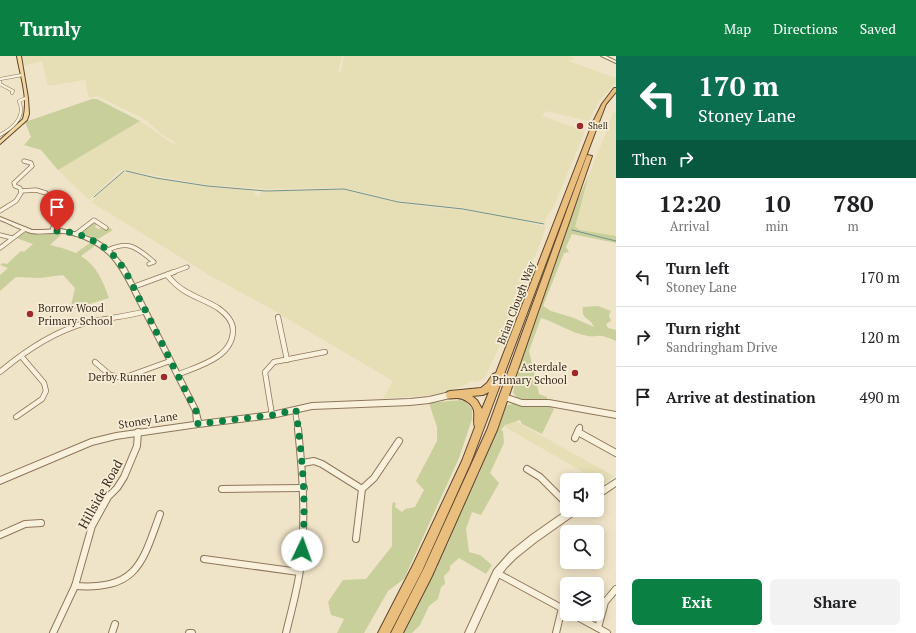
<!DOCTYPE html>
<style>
body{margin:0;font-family:"PT Serif",serif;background:#f2f2f2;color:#202124;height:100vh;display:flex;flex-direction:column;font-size:15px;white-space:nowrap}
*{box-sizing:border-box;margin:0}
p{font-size:13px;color:#757577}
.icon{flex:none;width:22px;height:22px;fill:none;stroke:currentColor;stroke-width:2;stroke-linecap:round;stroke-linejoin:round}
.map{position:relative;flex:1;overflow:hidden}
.side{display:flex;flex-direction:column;background:#fff;width:300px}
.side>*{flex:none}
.guide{background:#0b6e4f;color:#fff;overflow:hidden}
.buttons{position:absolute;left:560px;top:417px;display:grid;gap:8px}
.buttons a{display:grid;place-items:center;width:44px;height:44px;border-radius:6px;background:#fff;box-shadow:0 2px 10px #0003;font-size:20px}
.pin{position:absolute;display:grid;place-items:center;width:34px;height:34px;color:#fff;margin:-41px -17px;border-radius:50% 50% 50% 0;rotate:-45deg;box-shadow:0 0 4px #0007}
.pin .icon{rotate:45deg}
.me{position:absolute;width:44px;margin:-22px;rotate:3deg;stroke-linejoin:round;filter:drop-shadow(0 0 3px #0008)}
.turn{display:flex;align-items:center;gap:14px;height:84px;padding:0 16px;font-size:18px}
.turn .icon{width:52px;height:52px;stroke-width:2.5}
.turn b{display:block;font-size:28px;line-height:34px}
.then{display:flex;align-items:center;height:38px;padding:0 16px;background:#0003;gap:8px;font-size:15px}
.eta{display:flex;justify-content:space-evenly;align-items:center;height:68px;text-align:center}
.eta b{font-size:24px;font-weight:700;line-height:28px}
.button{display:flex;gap:8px;margin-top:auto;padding:8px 16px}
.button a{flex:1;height:46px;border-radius:6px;background:#0b8043;color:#fff;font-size:16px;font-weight:700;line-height:46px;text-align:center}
.button a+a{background:#f2f2f2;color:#202124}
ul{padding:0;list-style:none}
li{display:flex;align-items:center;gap:12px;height:60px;padding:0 16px;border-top:1px solid #e0e0e0}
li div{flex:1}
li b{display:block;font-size:15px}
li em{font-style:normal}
header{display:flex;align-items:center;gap:24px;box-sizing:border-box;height:56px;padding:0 20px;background:#0b8043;color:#fff}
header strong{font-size:19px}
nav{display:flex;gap:22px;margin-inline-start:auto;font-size:14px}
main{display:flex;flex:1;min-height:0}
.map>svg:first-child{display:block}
</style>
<header>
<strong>Turnly</strong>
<nav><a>Map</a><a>Directions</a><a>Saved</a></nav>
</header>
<main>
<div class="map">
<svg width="616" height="577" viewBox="0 0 616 577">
<rect width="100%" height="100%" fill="#f0e4c8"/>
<g fill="#e6deb5">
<path d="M22 0H342L338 16H341L344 0H569L575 2 569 5 616 22V26L600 44 589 65 546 55 542 60 585 75 554 150 544 166 541 167 463 152 429 149 399 145 345 132 268 133 207 129 124 114H121L89 144 58 114 140 65 173 88 176 87 161 78 146 64 98 40 89 42 85 24 48 30 42 5 24 10Z"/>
<path d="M613 56 616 57V182L573 172 594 105 605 80Z"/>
<path d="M123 116 207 131 249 134 254 136 258 141 262 135 346 134 399 147 429 151 464 154 504 160 546 171 515 255 485 322 476 326 470 325 465 329 442 337 424 340 383 342 393 325 259 246 214 222 91 146Z"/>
<path d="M515 365 614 420 604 428 505 371V369Z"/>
</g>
<g fill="#c9cf9b">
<path d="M92 43H97L140 65 58 114 41 94 24 89 31 81 25 66Z"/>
<path d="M589 118 575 171 580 174 616 180V187L572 178 566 191 569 196 564 197 543 250 551 255 574 262 594 271C590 261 581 265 583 251L598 250 611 255 609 259 611 265 606 268 608 272 616 274V285C611 283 603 279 597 280 594 280 592 281 588 280 571 277 557 267 541 262L529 295 539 338 547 341V343C536 344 526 346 516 341L513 336 523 298 540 254 538 251 564 177Z"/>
<path d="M92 167 97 168 95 171 98 173 108 171 113 174 98 183 84 178 82 175Z"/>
<path d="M26 176 43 179 58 177 62 178 50 189 62 192 76 197 91 186 96 189 81 200C97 210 103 225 109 242L70 254 75 232 63 219 40 222 16 221 0 235V219L8 212 0 209 3 207 7 208 21 195 24 196 33 188 16 182 20 178Z"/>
<path d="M461 344 466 346 472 353V363L459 402 404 523 388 535 364 577H337L344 563 331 559 328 546 343 524 366 523 392 490V450L393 446 396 447 395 451 402 456 405 453 415 451 424 434 416 425 437 385V371L429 347Z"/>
<path d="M513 348 534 350 550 348 554 353 542 378 522 368 520 364 505 369 501 374 503 375 504 387 490 417 499 427 481 459 472 456 466 473 469 496 480 499 492 509 486 518 459 502 450 510V514L444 520 445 528 441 531 438 543 429 550 420 569 412 577H402L438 510 436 505 442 490 446 491 449 486 446 483 456 461 463 454 462 449 480 416 481 406 490 392 492 382 505 351 508 349Z"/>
</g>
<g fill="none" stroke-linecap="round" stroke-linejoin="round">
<g stroke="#6f938a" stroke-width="1">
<path d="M126 115 156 122 207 130 266 135 344 133 398 146 463 153 544 168"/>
<path d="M94 141 124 115"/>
<path d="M572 174 616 185"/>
</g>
<defs>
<g id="minor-far3">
<path d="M0 23 22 19"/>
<path d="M0 26V28L13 35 12 37"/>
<path d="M0 79C13 72 26 61 19 45L26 42"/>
</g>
<g id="minor-far2">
<path d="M21 135 36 134 46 137"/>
<path d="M0 155 16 145 21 137 20 132 15 130 14 127 32 110 31 107 24 105"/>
<path d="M52 175 56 162 71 148 66 147"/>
<path d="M76 178 94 164 106 172"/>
<path d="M0 179 12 182"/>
<path d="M0 192 25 173"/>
<path d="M108 194C130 184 137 192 154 206L149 208"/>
<path d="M171 217 187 211"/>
</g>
<g id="minor-far1">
<path d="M167 219C183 239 198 240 218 252 225 257 233 265 233 274 233 302 198 310 177 319"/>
<path d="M133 231 174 216"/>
<path d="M278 261 287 304"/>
<path d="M95 306 110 319 123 322 170 305"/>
<path d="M0 316C25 295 53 276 85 267 105 262 126 261 146 255"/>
<path d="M295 354 298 374"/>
<path d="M272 359 265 316 274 306 325 296"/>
<path d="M16 361 42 343 46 335 44 327 21 300"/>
<path d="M578 374 580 371"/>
</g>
<g id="minor">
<path d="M578 376 616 397"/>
<path d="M575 382 579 373"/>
<path d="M303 407 314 405 322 408 362 433"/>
<path d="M527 413 540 421 567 448"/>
<path d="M222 433 304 432"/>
<path d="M0 479 25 468 41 467"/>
<path d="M356 483 362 433 374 422 399 385"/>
<path d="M204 503 299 516"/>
<path d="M497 517 567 555"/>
<path d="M75 530C137 534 142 508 160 458"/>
<path d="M572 558 607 577"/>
<path d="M598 572 605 546 616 533"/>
<path d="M53 577 75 530 92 470 108 441 117 432 124 421 137 390 138 376"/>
<path d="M112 577 115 568"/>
<path d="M189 577H192"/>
<path d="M286 577C291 556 297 535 300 514 306 467 303 420 298 373"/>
<path d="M556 577 562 552"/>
</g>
<g id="tertiary">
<path d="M601 0H606L616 5V7Z"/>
<path d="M0 161 32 174H41L61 173 78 177 98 185 110 193 126 212 198 353 201 365 272 356 312 347 410 343 429 341 450 336 452 337 453 339 452 341 450 342 429 347 410 349 312 353 272 362 198 371 116 383 92 389 0 428V421L91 383 116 377 194 366 193 355 130 231C117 206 109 193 82 182 76 180 69 177 62 177 52 176 41 179 31 177 21 174 10 168 0 164Z"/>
<path d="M504 338 522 344H549L616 356V362L549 350H522L502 343 501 341 502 339Z"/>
<path d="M616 423V430L597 443V435Z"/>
<path d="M567 454H578L577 457 536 486 516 502 507 511 500 520 474 577H465L494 514 510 496 530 480Z"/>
</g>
<path id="primary" d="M17 0H21L28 42 29 58 27 64 0 88V84L23 63C29 43 20 19 17 0Z"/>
<g id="trunk">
<path d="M614 32H616V36L606 48 599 66 471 406 422 515 390 577H378L414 507 462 405 475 371C473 366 475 361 474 355 473 348 464 342 457 342 453 342 451 343 447 342L446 339 447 336 450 335 481 332 487 327 493 318 496 317 593 66 602 48ZM489 336 482 353 477 344 472 340 483 339Z"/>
<path d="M587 99 592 100 497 374 432 520 403 577H391L424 512 487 374Z"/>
</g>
</defs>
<use href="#minor-far3" stroke="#8d765c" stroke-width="3.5"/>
<use href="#minor-far2" stroke="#8d765c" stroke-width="5"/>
<use href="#minor-far1" stroke="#8d765c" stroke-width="6"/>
<use href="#minor" stroke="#8d765c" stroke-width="8"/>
<use href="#tertiary" stroke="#8d765c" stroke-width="2"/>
<use href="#primary" stroke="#5b4430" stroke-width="2"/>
<use href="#trunk" stroke="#5b4430" stroke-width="2"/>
<use href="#minor-far3" stroke="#faf1dc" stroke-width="2.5"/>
<use href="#minor-far2" stroke="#faf1dc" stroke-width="3.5"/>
<use href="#minor-far1" stroke="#faf1dc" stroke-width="4.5"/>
<use href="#minor" stroke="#faf1dc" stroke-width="6"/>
<use href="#tertiary" fill="#faf1dc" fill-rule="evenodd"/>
<use href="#primary" fill="#f3d9a0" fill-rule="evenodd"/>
<use href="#trunk" fill="#eabe7c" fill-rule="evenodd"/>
</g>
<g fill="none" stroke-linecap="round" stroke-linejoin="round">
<path stroke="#0b8043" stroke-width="7" stroke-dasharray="0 12.6" d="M57 175C78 175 101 186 115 201 126 213 133 231 141 246 160 282 177 319 196 355L198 368 272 359 296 354C302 400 307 448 302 494"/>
</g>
<g fill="#9e2a2b" stroke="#f7eed8" stroke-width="1.5">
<circle cx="580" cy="70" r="4"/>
<circle cx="30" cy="258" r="4"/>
<circle cx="575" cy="317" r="4"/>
<circle cx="164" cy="321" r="4"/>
</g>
<g text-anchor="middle" stroke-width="3.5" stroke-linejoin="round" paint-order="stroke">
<g font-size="9" fill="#3d2e20" stroke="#f7eed8" text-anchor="start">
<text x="588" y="73">Shell</text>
</g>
<g font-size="11" fill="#3d2e20" stroke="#f7eed8">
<text transform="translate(516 247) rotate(-69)" y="4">Brian Clough Way</text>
<text transform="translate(148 364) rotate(-9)" y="4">Stoney Lane</text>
</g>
<g font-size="11" fill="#3d2e20" stroke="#f7eed8" text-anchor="end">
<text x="38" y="256" text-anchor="start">Borrow Wood<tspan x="38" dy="13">Primary School</tspan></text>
<text x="567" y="315">Asterdale<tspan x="567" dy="13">Primary School</tspan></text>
<text x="156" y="325">Derby Runner</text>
</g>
<g font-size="13" fill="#3d2e20" stroke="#f7eed8">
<text transform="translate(100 438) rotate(-61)" y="5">Hillside Road</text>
</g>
</g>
</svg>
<div class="buttons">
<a><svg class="icon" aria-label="sound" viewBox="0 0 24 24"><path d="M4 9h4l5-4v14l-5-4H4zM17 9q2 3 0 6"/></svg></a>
<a><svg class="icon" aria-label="search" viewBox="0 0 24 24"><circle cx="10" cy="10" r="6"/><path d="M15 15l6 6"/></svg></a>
<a><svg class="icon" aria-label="layers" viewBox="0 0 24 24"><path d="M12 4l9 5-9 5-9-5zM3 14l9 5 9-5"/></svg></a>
</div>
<div class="pin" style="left:57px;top:175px;background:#d93025"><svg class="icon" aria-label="arrive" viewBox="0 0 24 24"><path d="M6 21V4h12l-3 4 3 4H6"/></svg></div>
<svg class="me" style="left:302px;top:494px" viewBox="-20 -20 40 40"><circle r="19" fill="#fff"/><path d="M0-13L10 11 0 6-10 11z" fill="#0b8043"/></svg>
</div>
<section class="side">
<div class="guide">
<div class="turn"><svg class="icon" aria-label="left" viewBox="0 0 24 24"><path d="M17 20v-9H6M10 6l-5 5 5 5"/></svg><div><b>170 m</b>Stoney Lane</div></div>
<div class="then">Then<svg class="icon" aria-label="right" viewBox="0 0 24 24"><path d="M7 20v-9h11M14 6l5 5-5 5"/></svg></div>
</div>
<div class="eta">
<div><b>12:20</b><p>Arrival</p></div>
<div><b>10</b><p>min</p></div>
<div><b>780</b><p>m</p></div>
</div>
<ul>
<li><svg class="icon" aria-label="left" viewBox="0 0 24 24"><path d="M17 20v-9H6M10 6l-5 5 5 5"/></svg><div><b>Turn left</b><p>Stoney Lane</p></div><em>170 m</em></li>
<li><svg class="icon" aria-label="right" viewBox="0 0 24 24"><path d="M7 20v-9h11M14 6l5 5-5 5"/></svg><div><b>Turn right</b><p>Sandringham Drive</p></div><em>120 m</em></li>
<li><svg class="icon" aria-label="arrive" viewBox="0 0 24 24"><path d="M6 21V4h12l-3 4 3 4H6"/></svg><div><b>Arrive at destination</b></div><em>490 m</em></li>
</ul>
<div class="button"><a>Exit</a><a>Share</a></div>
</section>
</main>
